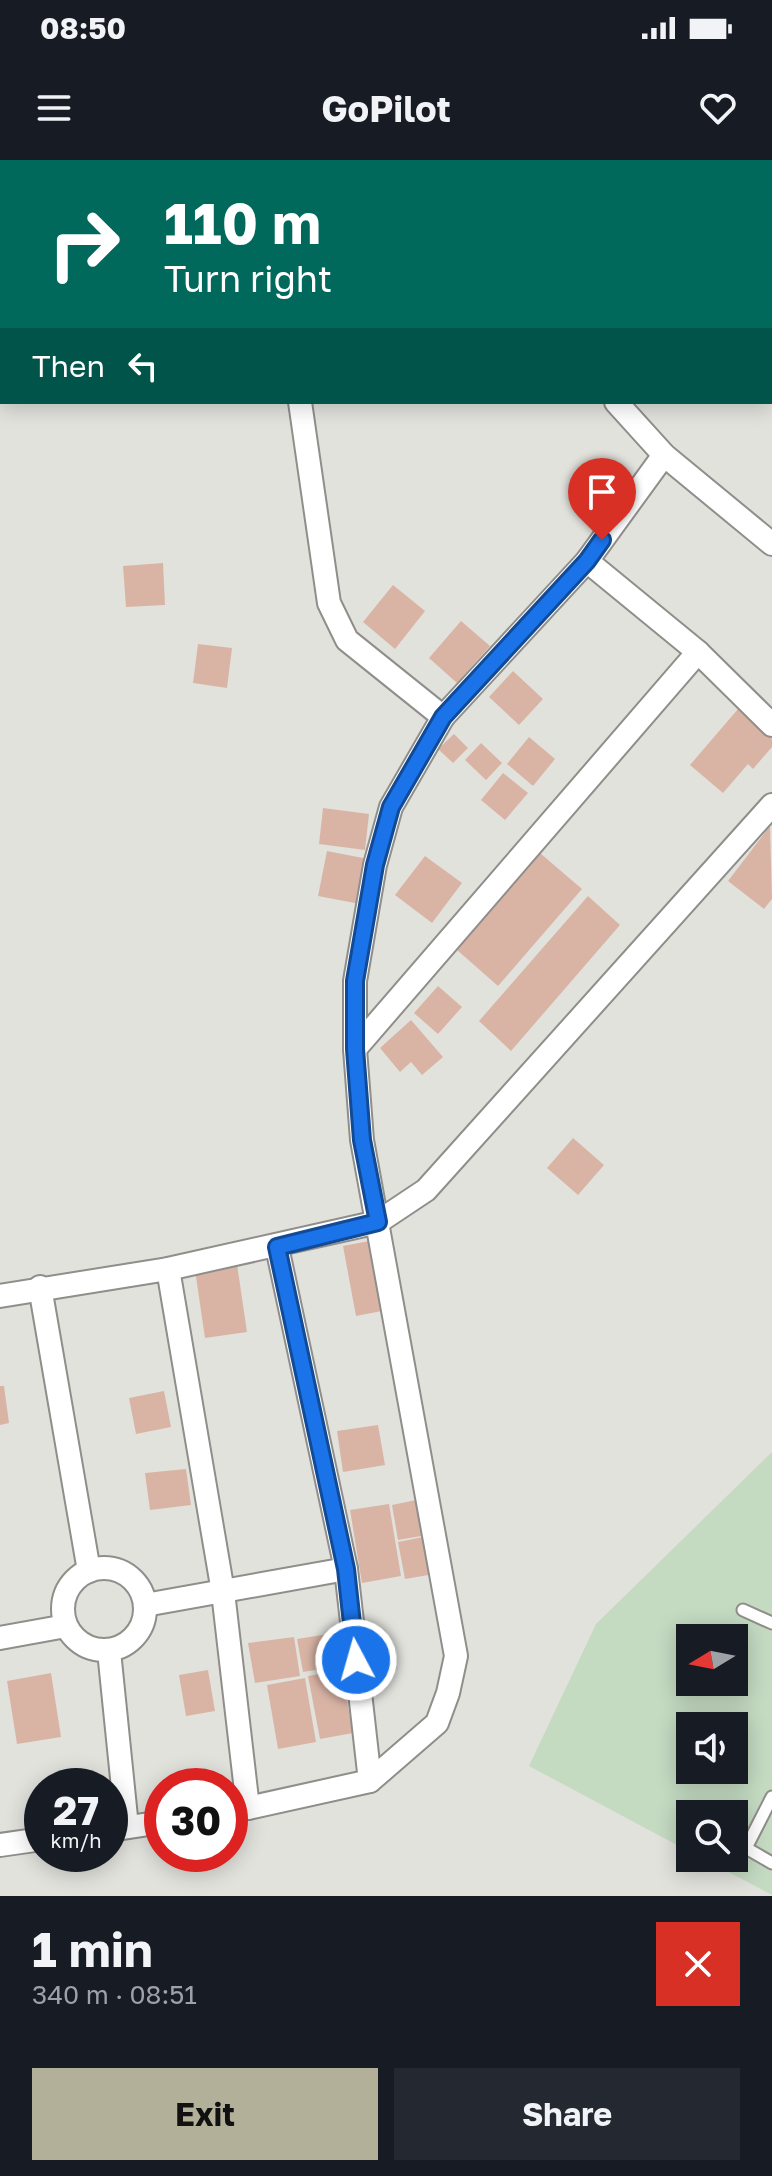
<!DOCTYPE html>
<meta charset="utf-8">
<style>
body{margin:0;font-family:"Golos Text",sans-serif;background:#242831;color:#f1f3f6;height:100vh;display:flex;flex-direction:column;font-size:30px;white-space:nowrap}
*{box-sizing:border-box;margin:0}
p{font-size:26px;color:#9ea1a6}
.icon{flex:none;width:44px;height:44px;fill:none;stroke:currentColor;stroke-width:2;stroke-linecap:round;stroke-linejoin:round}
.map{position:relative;height:1736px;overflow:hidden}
.side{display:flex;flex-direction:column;background:#171b24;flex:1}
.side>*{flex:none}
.guide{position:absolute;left:0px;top:0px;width:772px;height:244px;box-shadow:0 4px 20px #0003;background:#00695c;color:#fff;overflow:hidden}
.needle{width:52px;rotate:260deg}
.tools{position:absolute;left:676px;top:1464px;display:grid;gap:16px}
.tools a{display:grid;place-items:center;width:72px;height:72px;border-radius:0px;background:#171b24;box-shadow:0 4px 20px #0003;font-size:40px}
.speed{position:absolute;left:24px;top:1608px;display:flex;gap:16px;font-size:40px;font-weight:700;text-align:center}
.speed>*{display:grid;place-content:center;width:104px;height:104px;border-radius:50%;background:#171b24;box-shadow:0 4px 20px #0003;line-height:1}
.speed small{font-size:20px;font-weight:400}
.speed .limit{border:12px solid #d22;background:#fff;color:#111}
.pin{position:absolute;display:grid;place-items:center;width:68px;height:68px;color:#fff;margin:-82px -34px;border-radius:50% 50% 50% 0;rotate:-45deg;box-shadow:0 0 8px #0007}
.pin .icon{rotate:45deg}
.me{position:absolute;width:88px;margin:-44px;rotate:354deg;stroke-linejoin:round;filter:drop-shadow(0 0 6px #0008)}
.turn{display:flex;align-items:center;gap:28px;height:168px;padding:0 32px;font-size:36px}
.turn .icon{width:104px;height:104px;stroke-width:2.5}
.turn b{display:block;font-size:56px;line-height:68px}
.then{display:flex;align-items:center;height:76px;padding:0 32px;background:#0003;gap:16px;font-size:30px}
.round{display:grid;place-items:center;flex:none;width:84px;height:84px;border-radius:0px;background:#242831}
.summary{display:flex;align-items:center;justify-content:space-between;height:136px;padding:0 32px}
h1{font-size:48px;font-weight:700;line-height:60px}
.button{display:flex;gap:16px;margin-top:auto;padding:16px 32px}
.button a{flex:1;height:92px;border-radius:0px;background:#b3b09a;color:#111;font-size:32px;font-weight:700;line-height:92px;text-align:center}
.button a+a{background:#242831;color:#f1f3f6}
.status{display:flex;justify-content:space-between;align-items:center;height:56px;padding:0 40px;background:#171b24;direction:ltr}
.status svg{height:22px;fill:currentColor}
header{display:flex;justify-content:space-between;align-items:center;height:104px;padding:0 32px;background:#171b24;font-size:36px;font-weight:700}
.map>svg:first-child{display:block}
</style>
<div class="status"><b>08:50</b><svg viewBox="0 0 49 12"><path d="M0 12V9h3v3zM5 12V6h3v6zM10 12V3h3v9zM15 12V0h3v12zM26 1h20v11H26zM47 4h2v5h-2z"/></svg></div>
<header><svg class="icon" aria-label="menu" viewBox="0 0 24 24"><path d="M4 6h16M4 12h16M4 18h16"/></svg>GoPilot<svg class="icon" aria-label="heart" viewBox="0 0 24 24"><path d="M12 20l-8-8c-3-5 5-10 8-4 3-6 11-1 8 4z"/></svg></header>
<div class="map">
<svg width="772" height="1736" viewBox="0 0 772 1736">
<rect width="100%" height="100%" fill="#e2e2dd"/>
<path fill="#c4dac1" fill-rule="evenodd" d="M772 1292V1735L702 1698H734V1654H690V1692L529 1606 596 1464ZM690 1478H734V1522H690ZM690 1566H734V1610H690Z"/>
<g fill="#d9b4a5">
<path d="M163 403 165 445 126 447 123 406Z"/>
<path d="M393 425 425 451 395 489 363 462Z"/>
<path d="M461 461 490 486 457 523 429 498Z"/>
<path d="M198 484 232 488 227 528 193 523Z"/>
<path d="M513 511 543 539 519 565 489 537Z"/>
<path d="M738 549 772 579V587L753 609 748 604 723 633 690 605Z"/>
<path d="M454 574 468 588 453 603 438 589Z"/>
<path d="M529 577 555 599 533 626 507 604Z"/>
<path d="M481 583 502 603 486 620 465 600Z"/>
<path d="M503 613 528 633 505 660 481 640Z"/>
<path d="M323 648 369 654 365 690 319 684Z"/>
<path d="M770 666 772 739 764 749 728 721Z"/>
<path d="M327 691 368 699 360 744 318 736Z"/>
<path d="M540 693 582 729 498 826 457 790Z"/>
<path d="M425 696 462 723 432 763 395 735Z"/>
<path d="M588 736 620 765 511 891 479 861Z"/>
<path d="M438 826 462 847 438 874 414 853Z"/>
<path d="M411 860 443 897 422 915 411 902 400 912 380 888Z"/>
<path d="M573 978 604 1005 578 1035 547 1008Z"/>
<path d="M380 1079 392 1149 356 1156 343 1086Z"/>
<path d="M237 1104 247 1172 205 1178 195 1110Z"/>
<path d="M0 1226H4L9 1263 0 1265Z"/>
<path d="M164 1231 171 1267 136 1274 129 1238Z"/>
<path d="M378 1265 385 1305 343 1312 337 1271Z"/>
<path d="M186 1309 191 1345 150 1350 145 1313Z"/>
<path d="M426 1338 433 1374 398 1380 392 1345Z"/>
<path d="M389 1344 401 1416 362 1423 350 1350Z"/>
<path d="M433 1375 440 1413 405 1419 398 1382Z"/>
<path d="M341 1472 346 1505 303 1512 297 1479Z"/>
<path d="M294 1477 300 1516 255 1523 248 1483Z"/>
<path d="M208 1510 215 1551 186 1556 179 1515Z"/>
<path d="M341 1510 353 1573 320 1579 308 1516Z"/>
<path d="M51 1513 61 1577 17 1584 7 1521Z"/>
<path d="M305 1518 316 1582 278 1589 267 1525Z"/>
</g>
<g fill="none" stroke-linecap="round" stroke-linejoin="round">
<defs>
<g id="lane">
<path d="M743 1450 772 1463"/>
<path d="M772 1637 746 1688 772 1703"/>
</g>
<g id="street">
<path d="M250 0V2"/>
<path d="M300 242 329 443 347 480 443 557"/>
<path d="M616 242 664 295 772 384"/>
<path d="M587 401 698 492 772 565"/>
<path d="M355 889 698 492"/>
<path d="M168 1109 223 1432 248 1648 230 1651"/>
<path d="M40 1127 89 1411"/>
<path d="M0 1136 168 1109 378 1062 426 1030 772 645"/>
<circle cx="104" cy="1449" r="41"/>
<path d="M346 1409 370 1621"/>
<path d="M145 1445 346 1409 277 1087"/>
<path d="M0 1478 66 1466"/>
<path d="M109 1491 127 1667"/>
<path d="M248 1648 370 1621 437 1563 448 1533 456 1496 362 980 355 889V821L375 705 391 647 443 557 587 401 664 295"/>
<path d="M110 1670 162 1662"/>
<path d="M0 1685 42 1679"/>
</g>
</defs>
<use href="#lane" stroke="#8f8e8a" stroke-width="15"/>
<use href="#street" stroke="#8f8e8a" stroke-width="26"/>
<use href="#lane" stroke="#fff" stroke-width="11"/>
<use href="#street" stroke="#fff" stroke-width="22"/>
</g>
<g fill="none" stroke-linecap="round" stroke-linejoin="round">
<defs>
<path id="route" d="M356 1500 346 1409 277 1087 378 1062 362 980 355 889V821L375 705 391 647 443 557 587 401 602 380"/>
</defs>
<use href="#route" stroke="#114b97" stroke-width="20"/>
<use href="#route" stroke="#1a73e8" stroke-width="14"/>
</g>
</svg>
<div class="tools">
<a><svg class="needle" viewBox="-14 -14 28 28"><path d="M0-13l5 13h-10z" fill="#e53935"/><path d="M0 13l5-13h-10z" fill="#9ea1a6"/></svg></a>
<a><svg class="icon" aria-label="sound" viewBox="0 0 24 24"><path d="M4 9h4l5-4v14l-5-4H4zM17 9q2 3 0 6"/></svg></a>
<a><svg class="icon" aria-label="search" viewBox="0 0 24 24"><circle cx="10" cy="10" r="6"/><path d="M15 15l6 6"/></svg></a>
</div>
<div class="speed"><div>27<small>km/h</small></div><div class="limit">30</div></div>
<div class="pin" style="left:602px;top:380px;background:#d93025"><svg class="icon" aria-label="arrive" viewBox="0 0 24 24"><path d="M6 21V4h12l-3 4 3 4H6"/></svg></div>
<svg class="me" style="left:356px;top:1500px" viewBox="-20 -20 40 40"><circle r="17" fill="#1a73e8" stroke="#fff" stroke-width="3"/><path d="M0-11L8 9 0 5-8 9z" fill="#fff"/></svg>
<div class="guide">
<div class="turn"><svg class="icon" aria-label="right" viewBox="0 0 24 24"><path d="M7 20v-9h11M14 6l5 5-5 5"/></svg><div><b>110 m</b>Turn right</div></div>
<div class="then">Then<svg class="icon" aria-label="left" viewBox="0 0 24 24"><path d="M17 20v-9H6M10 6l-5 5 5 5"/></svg></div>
</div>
</div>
<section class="side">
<div class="summary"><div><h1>1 min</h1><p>340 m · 08:51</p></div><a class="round" style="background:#d93025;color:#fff"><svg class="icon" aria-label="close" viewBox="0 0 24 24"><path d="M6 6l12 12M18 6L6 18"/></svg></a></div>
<div class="button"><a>Exit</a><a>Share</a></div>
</section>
